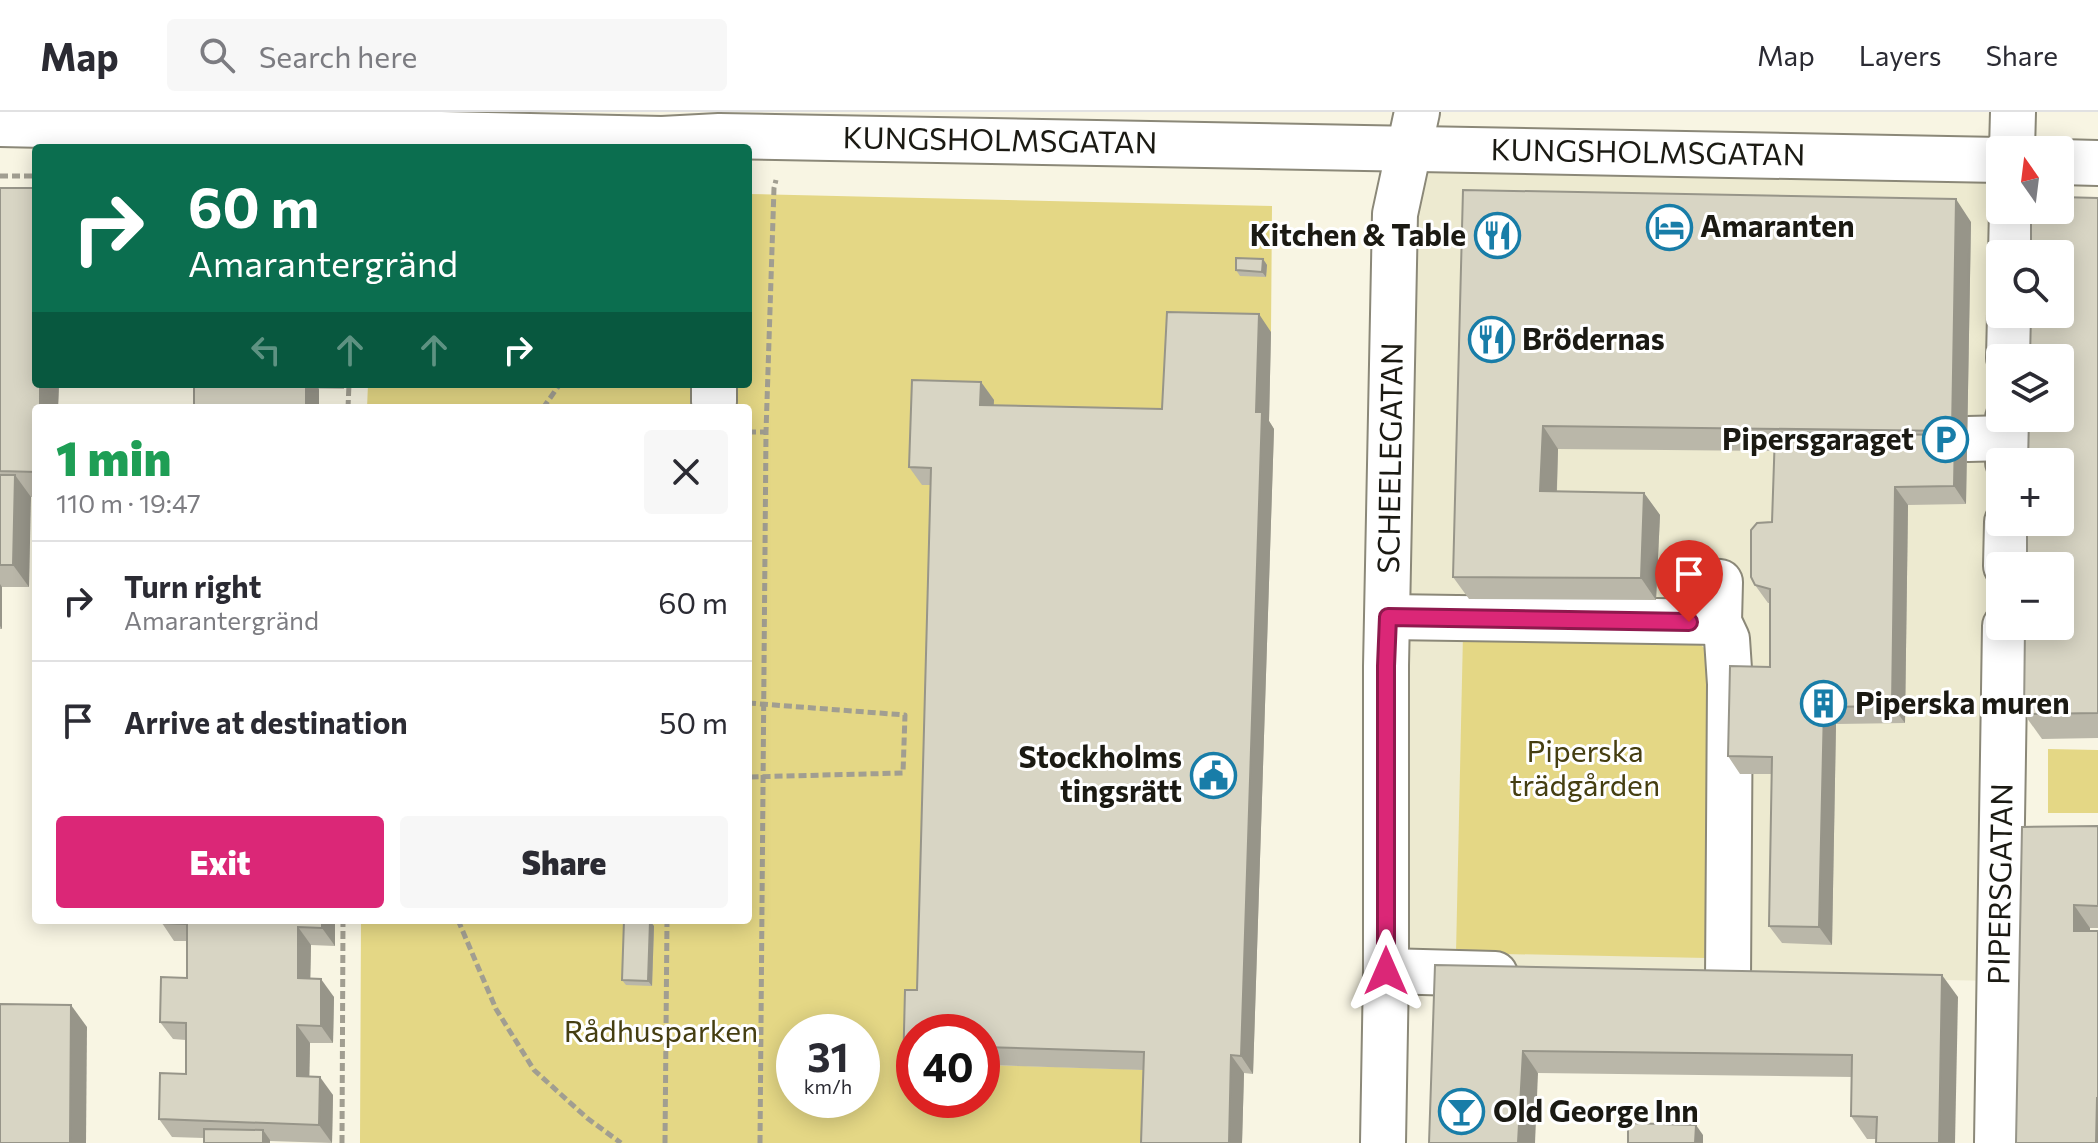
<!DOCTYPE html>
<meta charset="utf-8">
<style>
body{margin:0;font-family:Commissioner,sans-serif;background:#f7f7f7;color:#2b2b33;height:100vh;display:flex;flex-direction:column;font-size:30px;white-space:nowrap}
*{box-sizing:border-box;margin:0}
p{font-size:26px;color:#7c7c81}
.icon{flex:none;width:44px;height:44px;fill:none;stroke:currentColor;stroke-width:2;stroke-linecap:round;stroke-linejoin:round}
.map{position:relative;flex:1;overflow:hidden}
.panel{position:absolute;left:32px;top:292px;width:720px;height:520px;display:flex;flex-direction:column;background:#fff;border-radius:8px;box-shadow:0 4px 20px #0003}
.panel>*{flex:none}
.banner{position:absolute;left:32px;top:32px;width:720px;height:244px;border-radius:8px;box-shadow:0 4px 20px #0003;background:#0b6e4f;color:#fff;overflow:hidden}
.needle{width:52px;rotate:346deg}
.buttons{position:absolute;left:1986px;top:24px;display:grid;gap:16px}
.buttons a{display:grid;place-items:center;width:88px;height:88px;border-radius:8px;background:#fff;box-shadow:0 4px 20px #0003;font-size:40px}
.speed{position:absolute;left:776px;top:902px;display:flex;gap:16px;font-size:40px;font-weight:700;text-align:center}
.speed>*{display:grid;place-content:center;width:104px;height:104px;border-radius:50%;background:#fff;box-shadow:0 4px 20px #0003;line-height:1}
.speed small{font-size:20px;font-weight:400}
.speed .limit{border:12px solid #d22;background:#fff;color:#111}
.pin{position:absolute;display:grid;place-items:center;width:68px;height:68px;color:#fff;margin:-82px -34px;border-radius:50% 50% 50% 0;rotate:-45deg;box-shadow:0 0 8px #0007}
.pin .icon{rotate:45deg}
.me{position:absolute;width:88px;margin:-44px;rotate:0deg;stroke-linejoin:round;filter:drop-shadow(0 0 6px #0008)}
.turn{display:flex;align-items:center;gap:28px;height:168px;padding:0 24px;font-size:36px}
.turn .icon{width:104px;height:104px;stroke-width:2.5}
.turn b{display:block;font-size:56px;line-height:68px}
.lanes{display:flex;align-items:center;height:76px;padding:0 24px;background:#0003;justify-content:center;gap:40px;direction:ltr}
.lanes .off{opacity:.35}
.round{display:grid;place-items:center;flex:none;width:84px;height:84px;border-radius:8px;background:#f7f7f7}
.head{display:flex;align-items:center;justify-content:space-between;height:136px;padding:0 24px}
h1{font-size:48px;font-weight:800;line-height:60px;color:#1e9e55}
.action{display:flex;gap:16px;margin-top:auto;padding:16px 24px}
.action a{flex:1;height:92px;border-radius:8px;background:#db2777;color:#fff;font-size:32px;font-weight:800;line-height:92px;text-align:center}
.action a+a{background:#f7f7f7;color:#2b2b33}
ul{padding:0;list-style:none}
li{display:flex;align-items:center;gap:24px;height:120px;padding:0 24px;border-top:2px solid #e1e1e2}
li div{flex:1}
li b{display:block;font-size:30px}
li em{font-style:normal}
header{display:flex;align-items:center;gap:48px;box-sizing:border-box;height:112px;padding:0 40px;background:#fff;border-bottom:2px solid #e1e1e2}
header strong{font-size:38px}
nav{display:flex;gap:44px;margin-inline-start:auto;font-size:28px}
.search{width:560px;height:72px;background:#f7f7f7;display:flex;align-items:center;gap:20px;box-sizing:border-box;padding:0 28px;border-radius:8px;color:#7c7c81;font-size:30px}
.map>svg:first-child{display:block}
</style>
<header>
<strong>Map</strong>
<div class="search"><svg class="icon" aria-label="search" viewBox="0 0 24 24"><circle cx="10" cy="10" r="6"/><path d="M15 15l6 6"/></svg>Search here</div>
<nav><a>Map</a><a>Layers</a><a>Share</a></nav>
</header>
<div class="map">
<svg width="2098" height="1031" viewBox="0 0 2098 1031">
<rect width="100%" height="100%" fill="#f8f5e3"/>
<path fill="#edead0" d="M1398 39 2000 50V514L1997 869 1384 858Z"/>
<g fill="#e4d785" fill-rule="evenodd">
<path d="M748 82 1272 94 1271 220 1175 314 993 310V288L922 373H943L929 896 914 920V988H982V980L986 979 987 953 1156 958 1154 1031H360L361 808H748V296H367L368 272H748ZM794 920H862V988H794Z"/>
<path d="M1463 522 1693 525 1712 544 1707 846 1456 841Z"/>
<path d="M2048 637 2098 638V701H2048Z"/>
</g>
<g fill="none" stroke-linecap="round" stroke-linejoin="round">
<defs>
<g id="minor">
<path d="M0 12 662 27 719 24 2000 48"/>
<path d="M2012 38 2013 0"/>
<path d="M2060 50 2098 51"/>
<path d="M2011 142 2012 98"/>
<path d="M2009 246 2010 202"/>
<path d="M714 290V272"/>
<path d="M1968 327 2008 326"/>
<path d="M2008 350V306"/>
<path d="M2006 454 2007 410"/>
<path d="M1682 468 1720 470 1719 510 1727 527 1730 572 1728 868"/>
<path d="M1388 505 1719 510"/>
<path d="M1386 859 1495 862"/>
<path d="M1383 1031 1386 859V554L1395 102 1417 0"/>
<path d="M1997 1031 2005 514"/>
</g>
</defs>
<use href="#minor" stroke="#8b8878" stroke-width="48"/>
<g stroke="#a19e91" stroke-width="5" stroke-dasharray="8 4" stroke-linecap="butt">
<path d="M0 64H36"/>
<path d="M348 296 349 272"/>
<path d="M543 296 560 272"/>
<path d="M748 320H766"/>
<path d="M748 591 905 603 903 661 748 665"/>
<path d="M458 808 496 897 534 958 587 1006 621 1031"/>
<path d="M342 1031 343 808"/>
<path d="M665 1031 667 808"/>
<path d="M760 1031 766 320 774 76 776 68"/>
</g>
<use href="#minor" stroke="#fff" stroke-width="44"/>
</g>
<g fill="#bab7a9">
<path d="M0 76 36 272H59L58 296H36V385H30L29 475H2V517H0Z"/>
<path d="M1463 78 1971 110 1966 392 1908 393 1905 611 1836 612 1832 833 1782 831 1769 814 1772 662H1740L1728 644 1770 555V491H1768L1755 473 1772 410 1774 339 1558 337 1557 379 1644 381 1660 403 1656 488 1469 487 1453 465Z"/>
<path d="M2098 86V626L2042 627 2024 602 2060 306Z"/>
<path d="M1263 147 1267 153 1266 165 1240 164 1236 158Z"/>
<path d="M1271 220 1269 309 1274 317 1253 962 1244 961 1242 1031H1141L1143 958 986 953V980H982V920H914V975L903 960 917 878 930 373H922L909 355 981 270 994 288 993 293 1162 297Z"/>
<path d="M180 272H344V277L181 274Z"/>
<path d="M2098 714V816H2090V819H2098V1031L2022 715Z"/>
<path d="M162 808H335V834L311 833 310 867 334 885 333 931H310L309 965 333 983 332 1031 270 1029V1031H204V1026L172 1025 159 1007 186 962V928L173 927 160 910 187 866V829H174L162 811Z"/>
<path d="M650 809 654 814 652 874 626 873 622 868Z"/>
<path d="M1435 853 1958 885 1876 1027H1867L1851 1004 1852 965 1538 961Z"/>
</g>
<g fill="#979589">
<path d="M1956 87 1971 110 1966 392 1954 374 1955 323 1952 319Z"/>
<path d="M1263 147 1267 153 1266 165 1262 160Z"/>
<path d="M1259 202 1271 220 1269 309 1274 317 1253 962 1241 944Z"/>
<path d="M981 270 994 288 993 310 980 293Z"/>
<path d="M40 272H59L58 296H40Z"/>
<path d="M306 272H316L319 277V296H306Z"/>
<path d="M1543 314 1558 337 1556 401 1540 379Z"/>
<path d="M15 363 31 385 29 475 13 453Z"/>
<path d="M1895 375 1908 393 1905 611 1892 594Z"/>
<path d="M1644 381 1660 403 1656 488 1641 466Z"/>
<path d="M0 472 2 475V517L0 514Z"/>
<path d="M1824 595 1836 612 1832 833 1819 815Z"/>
<path d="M2074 793 2090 816V841L2074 819Z"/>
<path d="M322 808H335V834L322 816Z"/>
<path d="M650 809 654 814 652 874 648 869Z"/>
<path d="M298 815 311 833 310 884 298 866Z"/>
<path d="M1942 863 1958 885 1955 1031H1939Z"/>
<path d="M321 867 334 885 333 931 321 914Z"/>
<path d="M71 893 87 915 86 1031H70Z"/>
<path d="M297 913 310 931 309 982 297 964Z"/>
<path d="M1523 939 1538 961 1535 1031H1518Z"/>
<path d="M1231 943 1244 961 1242 1031H1229Z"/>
<path d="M982 946 986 953V980L982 974Z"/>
<path d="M320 965 333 983 332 1031 319 1013Z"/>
<path d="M2097 986 2098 987V1031H2096Z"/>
<path d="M1696 1013 1703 1023V1031H1695Z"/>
<path d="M263 1018 270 1028V1031H263Z"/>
</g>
<g fill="#d8d5c4" stroke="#979589" stroke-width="2">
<path d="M0 76H36V272H40V296H36V360L0 359Z"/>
<path d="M1463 78 1956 87 1952 319 1543 314 1540 379 1644 381 1641 466 1453 465Z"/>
<path d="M2060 85 2098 86V601L2024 602 2025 514H2060V454H2027V410H2060V350H2028L2029 306H2060V246H2030L2031 202H2060V142H2031V98H2060Z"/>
<path d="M1236 146 1263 147 1262 160 1236 158Z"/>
<path d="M1167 200 1259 202 1256 300H1262L1241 944 1231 943 1229 1031H1141L1144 940 982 935V920H914V960H903L905 878H917L931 356 909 355 912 268 981 270 980 293 1162 297Z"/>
<rect x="194" y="272" width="112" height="24"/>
<path d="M1775 321 1955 323 1954 374 1895 375 1892 594 1824 595 1819 815 1769 814 1772 645 1728 644 1730 554 1770 555V477L1755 473 1751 465V418L1757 411 1772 410Z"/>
<path d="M0 363H15L13 453H0Z"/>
<path d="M2098 714V794L2074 793V819H2098V986H2097L2096 1031H2016L2022 715Z"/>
<path d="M162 808H322V816L298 815V866L321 867V914L297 913V964L320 965 319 1013 159 1007 160 961 186 962V911L160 910 161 865 187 866V812L162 811Z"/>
<path d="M624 808 650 809 648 869 622 868Z"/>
<path d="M1435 853 1942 863 1939 1031H1876L1877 1005 1851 1004 1852 943 1523 939 1518 1031H1429Z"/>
<path d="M0 892 71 893 70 1031H0Z"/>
<path d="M1628 1011 1696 1013 1695 1031H1628Z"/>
<path d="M204 1017 263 1018V1031H204Z"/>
</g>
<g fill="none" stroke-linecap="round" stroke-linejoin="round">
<defs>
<path id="route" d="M1386 859V554L1388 505 1689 510"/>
</defs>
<use href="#route" stroke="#8e194d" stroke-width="20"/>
<use href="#route" stroke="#db2777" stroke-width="14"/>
</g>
<defs>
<symbol id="hotel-ring" viewBox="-11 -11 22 22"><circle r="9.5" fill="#fff" stroke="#187da8" stroke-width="1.5"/><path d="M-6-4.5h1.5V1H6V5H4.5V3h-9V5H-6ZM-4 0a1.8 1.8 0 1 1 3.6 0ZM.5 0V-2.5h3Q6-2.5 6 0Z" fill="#187da8"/></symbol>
<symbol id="restaurant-ring" viewBox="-11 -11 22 22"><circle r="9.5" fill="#fff" stroke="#187da8" stroke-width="1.5"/><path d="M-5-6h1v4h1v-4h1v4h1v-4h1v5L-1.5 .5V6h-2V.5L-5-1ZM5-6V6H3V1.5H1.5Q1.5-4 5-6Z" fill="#187da8"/></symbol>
<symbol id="parking-ring" viewBox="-11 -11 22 22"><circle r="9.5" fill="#fff" stroke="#187da8" stroke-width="1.5"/><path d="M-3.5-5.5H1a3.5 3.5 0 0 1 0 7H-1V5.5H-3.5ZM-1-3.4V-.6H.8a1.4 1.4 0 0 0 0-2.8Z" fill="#187da8"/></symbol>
<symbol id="building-ring" viewBox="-11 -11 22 22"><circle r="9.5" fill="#fff" stroke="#187da8" stroke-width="1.5"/><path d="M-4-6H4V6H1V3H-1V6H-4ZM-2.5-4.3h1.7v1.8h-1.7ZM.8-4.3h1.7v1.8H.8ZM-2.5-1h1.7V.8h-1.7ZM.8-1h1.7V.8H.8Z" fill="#187da8"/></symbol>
<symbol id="civic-ring" viewBox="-11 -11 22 22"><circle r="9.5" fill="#fff" stroke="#187da8" stroke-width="1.5"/><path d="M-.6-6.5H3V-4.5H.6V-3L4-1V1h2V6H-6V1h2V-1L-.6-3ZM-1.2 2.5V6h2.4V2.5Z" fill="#187da8"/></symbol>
<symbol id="bar-ring" viewBox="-11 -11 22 22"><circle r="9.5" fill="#fff" stroke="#187da8" stroke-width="1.5"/><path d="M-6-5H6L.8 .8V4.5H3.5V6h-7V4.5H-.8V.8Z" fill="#187da8"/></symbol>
</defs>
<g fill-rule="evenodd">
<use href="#hotel-ring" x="1644" y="90" width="51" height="51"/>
<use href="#restaurant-ring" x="1472" y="98" width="51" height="51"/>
<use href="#restaurant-ring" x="1466" y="202" width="51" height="51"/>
<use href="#parking-ring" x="1920" y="302" width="51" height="51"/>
<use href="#building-ring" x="1798" y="566" width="51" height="51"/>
<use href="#civic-ring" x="1188" y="638" width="51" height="51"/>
<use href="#bar-ring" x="1436" y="974" width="51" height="51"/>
</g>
<g text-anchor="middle" stroke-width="6" stroke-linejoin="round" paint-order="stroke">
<g font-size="30" fill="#1b1a13" stroke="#fff">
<text transform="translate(1000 29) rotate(1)" y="10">KUNGSHOLMSGATAN</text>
<text transform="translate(1648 41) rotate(1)" y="10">KUNGSHOLMSGATAN</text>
<text transform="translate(1391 346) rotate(-89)" y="10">SCHEELEGATAN</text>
<text transform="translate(2001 772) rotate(-89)" y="10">PIPERSGATAN</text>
</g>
<g font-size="30" font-weight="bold" fill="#1b1a13" stroke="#fff" text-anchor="start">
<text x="1700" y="125">Amaranten</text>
<text x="1466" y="134" text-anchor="end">Kitchen &amp; Table</text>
<text x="1522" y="238">Brödernas</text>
<text x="1914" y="338" text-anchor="end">Pipersgaraget</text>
<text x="1855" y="602">Piperska muren</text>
<text x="1182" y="656" text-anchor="end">Stockholms<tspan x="1182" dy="34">tingsrätt</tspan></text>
<text x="1493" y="1010">Old George Inn</text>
</g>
<g font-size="30" fill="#453e11" stroke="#fff">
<text x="1585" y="650">Piperska<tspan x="1585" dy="34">trädgården</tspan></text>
<text x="661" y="930">Rådhusparken</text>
</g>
</g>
</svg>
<div class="buttons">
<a><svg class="needle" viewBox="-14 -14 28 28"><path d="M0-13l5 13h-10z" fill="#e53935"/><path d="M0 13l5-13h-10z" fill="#7c7c81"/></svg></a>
<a><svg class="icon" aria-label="search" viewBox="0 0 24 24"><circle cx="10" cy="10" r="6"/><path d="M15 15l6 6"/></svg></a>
<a><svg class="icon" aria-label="layers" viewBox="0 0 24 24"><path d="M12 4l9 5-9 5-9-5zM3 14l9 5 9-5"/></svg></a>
<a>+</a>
<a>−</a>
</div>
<div class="speed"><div>31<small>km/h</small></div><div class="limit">40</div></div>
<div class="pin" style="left:1689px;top:510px;background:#d93025"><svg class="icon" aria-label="arrive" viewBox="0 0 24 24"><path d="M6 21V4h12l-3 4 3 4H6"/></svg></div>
<svg class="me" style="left:1386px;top:859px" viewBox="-20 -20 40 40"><path d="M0-17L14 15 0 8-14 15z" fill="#db2777" stroke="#fff" stroke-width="4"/></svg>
<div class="banner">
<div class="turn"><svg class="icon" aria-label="right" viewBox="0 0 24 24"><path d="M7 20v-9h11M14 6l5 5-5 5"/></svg><div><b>60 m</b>Amarantergränd</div></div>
<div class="lanes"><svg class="icon off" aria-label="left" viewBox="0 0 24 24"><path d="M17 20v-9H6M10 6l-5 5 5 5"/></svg><svg class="icon off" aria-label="ahead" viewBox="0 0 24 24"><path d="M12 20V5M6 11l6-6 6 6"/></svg><svg class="icon off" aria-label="ahead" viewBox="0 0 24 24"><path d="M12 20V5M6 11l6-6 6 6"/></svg><svg class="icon" aria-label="right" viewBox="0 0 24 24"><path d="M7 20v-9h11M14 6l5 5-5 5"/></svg></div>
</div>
<section class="panel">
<div class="head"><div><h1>1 min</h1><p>110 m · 19:47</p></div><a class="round"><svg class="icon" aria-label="close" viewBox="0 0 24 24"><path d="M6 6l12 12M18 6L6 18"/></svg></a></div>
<ul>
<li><svg class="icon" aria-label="right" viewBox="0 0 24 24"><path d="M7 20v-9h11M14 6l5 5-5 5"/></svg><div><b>Turn right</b><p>Amarantergränd</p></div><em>60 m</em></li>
<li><svg class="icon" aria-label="arrive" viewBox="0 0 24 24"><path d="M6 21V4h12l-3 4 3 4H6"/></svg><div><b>Arrive at destination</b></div><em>50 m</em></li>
</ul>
<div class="action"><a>Exit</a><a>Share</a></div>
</section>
</div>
